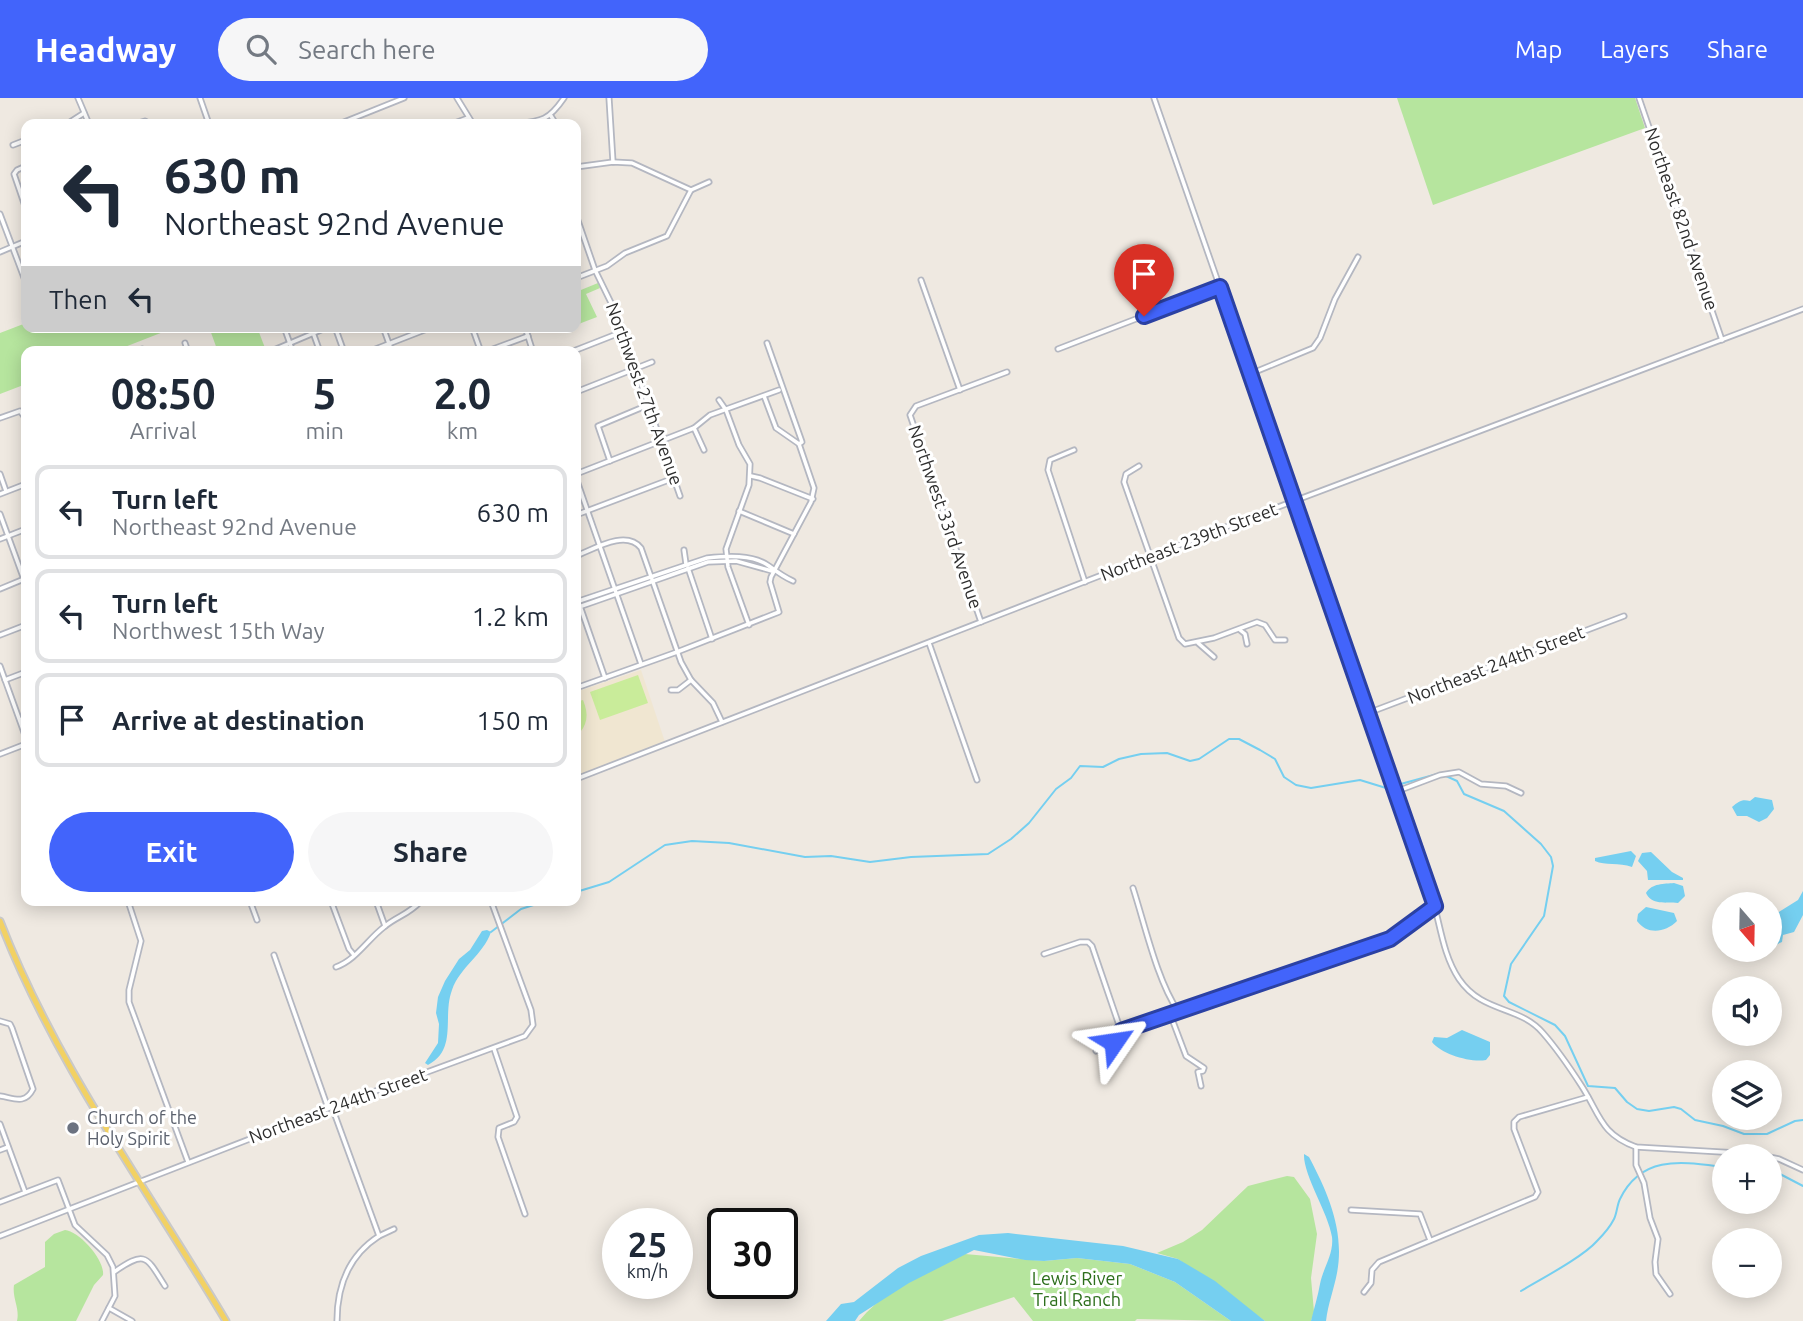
<!DOCTYPE html>
<meta charset="utf-8">
<style>
body{margin:0;font-family:Ubuntu,sans-serif;background:#f6f6f7;color:#1f2937;height:100vh;display:flex;flex-direction:column;font-size:26px;white-space:nowrap}
*{box-sizing:border-box;margin:0}
p{font-size:23px;color:#747a83}
.icon{flex:none;width:38px;height:38px;fill:none;stroke:currentColor;stroke-width:2;stroke-linecap:round;stroke-linejoin:round}
.map{position:relative;flex:1;overflow:hidden}
.details{position:absolute;left:21px;top:248px;width:560px;height:560px;display:flex;flex-direction:column;background:#fff;border-radius:14px;box-shadow:0 4px 18px #0003}
.details>*{flex:none}
.banner{position:absolute;left:21px;top:21px;width:560px;height:214px;border-radius:14px;box-shadow:0 4px 18px #0003;background:#fff;color:#1f2937;overflow:hidden}
.needle{width:46px;rotate:160deg}
.tools{position:absolute;left:1712px;top:794px;display:grid;gap:14px}
.tools a{display:grid;place-items:center;width:70px;height:70px;border-radius:50%;background:#fff;box-shadow:0 4px 18px #0003;font-size:35px}
.speed{position:absolute;left:602px;top:1110px;display:flex;gap:14px;font-size:35px;font-weight:700;text-align:center}
.speed>*{display:grid;place-content:center;width:91px;height:91px;border-radius:50%;background:#fff;box-shadow:0 4px 18px #0003;line-height:1}
.speed small{font-size:18px;font-weight:400}
.speed .limit{border:4px solid #111;border-radius:10px;background:#fff;color:#111}
.pin{position:absolute;display:grid;place-items:center;width:60px;height:60px;color:#fff;margin:-72px -30px;border-radius:50% 50% 50% 0;rotate:-45deg;box-shadow:0 0 7px #0007}
.pin .icon{rotate:45deg}
.me{position:absolute;width:77px;margin:-38px;rotate:58deg;stroke-linejoin:round;filter:drop-shadow(0 0 5px #0008)}
.turn{display:flex;align-items:center;gap:24px;height:147px;padding:0 28px;font-size:32px}
.turn .icon{width:91px;height:91px;stroke-width:2.5}
.turn b{display:block;font-size:49px;line-height:60px}
.then{display:flex;align-items:center;height:66px;padding:0 28px;background:#0003;gap:14px;font-size:26px}
.eta{display:flex;justify-content:space-evenly;align-items:center;height:119px;text-align:center}
.eta b{font-size:42px;font-weight:700;line-height:49px}
.button{display:flex;gap:14px;margin-top:auto;padding:14px 28px}
.button a{flex:1;height:80px;border-radius:42px;background:#4264fb;color:#fff;font-size:28px;font-weight:700;line-height:80px;text-align:center}
.button a+a{background:#f6f6f7;color:#1f2937}
ul{padding:0;list-style:none}
li{display:flex;align-items:center;gap:21px;height:94px;margin:0 14px 10px;padding:0 14px;border:4px solid #e0e1e3;border-radius:14px}
li div{flex:1}
li b{display:block;font-size:26px}
li em{font-style:normal}
header{display:flex;align-items:center;gap:42px;box-sizing:border-box;height:98px;padding:0 35px;background:#4264fb;color:#fff}
header strong{font-size:33px}
nav{display:flex;gap:38px;margin-inline-start:auto;font-size:24px}
.search{width:490px;height:63px;background:#f6f6f7;display:flex;align-items:center;gap:18px;box-sizing:border-box;padding:0 24px;border-radius:38px;color:#747a83;font-size:26px}
.map>svg:first-child{display:block}
</style>
<header>
<strong>Headway</strong>
<div class="search"><svg class="icon" aria-label="search" viewBox="0 0 24 24"><circle cx="10" cy="10" r="6"/><path d="M15 15l6 6"/></svg>Search here</div>
<nav><a>Map</a><a>Layers</a><a>Share</a></nav>
</header>
<div class="map">
<svg width="1803" height="1223" viewBox="0 0 1803 1223">
<rect width="100%" height="100%" fill="#efe9e1"/>
<path fill="#f0e6d1" d="M641 572 665 644 576 678V594Z"/>
<g fill="#b6e59e">
<path d="M1397 0H1635L1645 30 1433 107Z"/>
<path d="M598 185 600 190 586 196 597 219 576 227V194Z"/>
<path d="M26 225V229H176L112 254H26V286L0 296V235Z"/>
<path d="M209 229H257L265 250 256 254H218Z"/>
<path d="M1287 1078 1294 1079 1310 1101 1317 1136 1311 1180 1314 1214 1311 1223H1265L1178 1161 1157 1155 1183 1144 1202 1132 1248 1088Z"/>
<path d="M65 1132C79 1133 105 1162 103 1177L94 1187 76 1223H17C20 1211 12 1200 14 1187L45 1169V1144L54 1136Z"/>
<path d="M965 1156 1044 1163 1077 1160 1130 1166 1175 1184 1231 1223 1137 1221 1135 1223H1033L1014 1199 942 1223H859C886 1190 927 1173 965 1156Z"/>
</g>
<g fill="#c9ec9a">
<path d="M638 577 648 605 600 622 590 594Z"/>
<path d="M583 602C589 616 588 628 576 638V604Z"/>
</g>
<g fill="#75cff0">
<path d="M1755 699 1772 702 1774 711 1767 720 1759 724 1747 718H1737L1732 709C1739 703 1742 701 1750 703Z"/>
<path d="M1631 753 1636 758 1632 769C1619 764 1605 768 1595 763V760Z"/>
<path d="M1651 754 1672 774 1683 780V782H1648L1647 773 1638 763 1642 755Z"/>
<path d="M1674 785 1683 788 1685 798 1678 805C1666 804 1651 807 1646 795 1652 785 1664 786 1674 785Z"/>
<path d="M1803 793V817L1794 834 1783 837 1782 844 1769 850V820L1798 802Z"/>
<path d="M1646 809 1674 815 1677 823C1665 835 1647 837 1637 823L1638 816Z"/>
<path d="M487 832 491 834C483 857 460 869 452 892 442 919 458 951 428 967L425 965 438 945 439 926 436 915 438 899 445 883 459 861 470 852 482 833Z"/>
<path d="M1462 932 1490 944V957L1486 962C1471 965 1441 956 1432 944L1434 939 1447 940Z"/>
<path d="M1304 1056 1309 1059C1328 1095 1345 1133 1337 1175 1334 1191 1328 1206 1326 1223H1311C1314 1210 1318 1198 1320 1186 1323 1170 1334 1156 1332 1139 1328 1114 1303 1077 1304 1056Z"/>
<path d="M1008 1135 1123 1148 1178 1161 1215 1183 1265 1223H1231L1175 1184 1130 1166 1077 1160 1044 1163 1025 1162 974 1152 909 1185 859 1217 855 1223H826L841 1206 854 1204 898 1170 921 1158 979 1137Z"/>
</g>
<g fill="none" stroke-linecap="round" stroke-linejoin="round">
<g stroke="#75cff0" stroke-width="2">
<path d="M1446 678 1457 683 1464 696 1504 713 1541 746 1551 759 1553 768 1544 818 1511 866 1504 898 1509 904 1555 927 1565 938 1588 988 1615 990 1627 1004 1637 1011 1649 1013 1674 1009 1681 1011 1695 1022 1723 1028 1744 1036H1767L1795 1023 1803 1022"/>
<path d="M576 794 609 784 665 747 692 743 729 745 805 759 831 758 870 764 911 759 988 756 1011 741 1029 725 1056 691 1071 680 1080 668 1103 669 1119 661 1141 656 1167 655 1190 663 1199 661 1229 641H1239L1260 652 1275 661 1284 679 1296 687 1311 690 1360 682 1386 690 1441 675"/>
<path d="M491 834 521 811 546 803"/>
<path d="M1769 1075 1780 1076 1803 1088"/>
<path d="M1521 1193C1541 1181 1583 1159 1597 1143 1603 1137 1610 1129 1614 1121 1617 1115 1617 1107 1620 1101 1642 1056 1683 1064 1724 1069"/>
</g>
<defs>
<g id="minor">
<path d="M78 0 89 26"/>
<path d="M200 0 209 26"/>
<path d="M457 0 473 26"/>
<path d="M609 0 613 64"/>
<path d="M1154 0 1429 790C1440 820 1441 854 1459 881 1483 916 1519 907 1543 935 1557 951 1570 970 1581 987 1600 1016 1600 1036 1636 1049L1755 1056 1779 1061 1803 1072"/>
<path d="M1639 0 1722 242"/>
<path d="M551 18 556 26"/>
<path d="M67 26 84 15"/>
<path d="M135 26 145 23 150 26"/>
<path d="M339 26 404 0"/>
<path d="M452 26 468 20"/>
<path d="M517 26C542 23 549 22 564 0"/>
<path d="M13 47 26 42"/>
<path d="M26 68 17 72 14 76 26 111"/>
<path d="M576 69 613 64 632 65 691 92"/>
<path d="M691 92 709 84"/>
<path d="M0 116 26 185"/>
<path d="M576 117 595 172 617 217 680 398"/>
<path d="M0 154 26 143"/>
<path d="M576 180 607 168 625 155 667 138 691 92"/>
<path d="M921 182 960 292"/>
<path d="M284 229 293 254"/>
<path d="M311 229 320 254"/>
<path d="M335 229 344 254"/>
<path d="M383 229 392 254"/>
<path d="M472 229 481 254"/>
<path d="M525 229 533 254"/>
<path d="M185 245 188 254"/>
<path d="M767 245 802 344 799 346"/>
<path d="M142 251 143 254"/>
<path d="M1058 251 1219 189"/>
<path d="M269 254 328 229"/>
<path d="M368 254 432 229"/>
<path d="M485 254 528 238"/>
<path d="M571 254 622 234"/>
<path d="M1250 276 1313 250 1320 240 1335 201 1358 159"/>
<path d="M576 294 652 264"/>
<path d="M719 302 726 312 739 347 750 366 749 387 726 451 728 469 749 527"/>
<path d="M0 320 20 313 26 321"/>
<path d="M694 330 704 352"/>
<path d="M1074 352 1050 362 1048 372 1085 484"/>
<path d="M610 363 598 328 648 307"/>
<path d="M1139 368 1126 376 1124 384 1179 540 1185 546 1214 540 1257 524 1265 527 1275 542H1285"/>
<path d="M0 376 6 393"/>
<path d="M576 376 694 330 710 317 779 292"/>
<path d="M751 378 760 380 813 401"/>
<path d="M576 380 641 566"/>
<path d="M0 396 26 386"/>
<path d="M739 413 794 436"/>
<path d="M0 416 26 487"/>
<path d="M576 417 674 380"/>
<path d="M0 441 26 431"/>
<path d="M684 452 686 466"/>
<path d="M576 458C594 451 626 431 641 450L681 564 691 582 713 605 722 624"/>
<path d="M688 470 712 541"/>
<path d="M0 491 24 481"/>
<path d="M576 496 578 503"/>
<path d="M576 504 707 460C726 458 753 456 769 468 777 474 784 479 793 483"/>
<path d="M580 508 605 580"/>
<path d="M576 510 708 464 736 463 772 473"/>
<path d="M981 524 910 317 916 308 1007 274"/>
<path d="M1240 532 1245 536 1247 546"/>
<path d="M0 537 26 527"/>
<path d="M929 545 977 682"/>
<path d="M1198 545 1214 559"/>
<path d="M0 568 26 640"/>
<path d="M5 582 26 574"/>
<path d="M576 590 677 554 779 514 770 484 771 479 811 404 814 390 799 346 776 330 764 298"/>
<path d="M671 592H678L691 582"/>
<path d="M1368 615 1624 518"/>
<path d="M20 622 26 620"/>
<path d="M0 656 26 646"/>
<path d="M576 681 1249 420 1803 211"/>
<path d="M1395 694 1440 677 1459 674 1481 686 1506 688 1521 695"/>
<path d="M1133 790C1145 827 1157 882 1178 913L1172 921 1186 958 1204 970 1203 973 1198 974 1201 988"/>
<path d="M128 803 141 843 129 892V904L188 1064"/>
<path d="M250 803 257 822"/>
<path d="M331 803 349 851 354 857"/>
<path d="M376 803 385 828"/>
<path d="M1044 856 1080 844H1088L1092 848 1121 933"/>
<path d="M274 857 328 1010"/>
<path d="M336 869C356 862 368 841 384 829 397 818 408 817 421 803"/>
<path d="M0 923 10 926 12 930 33 991C25 1007 14 1000 0 998"/>
<path d="M494 951 517 1019 514 1024 499 1030 498 1039 525 1116"/>
<path d="M1096 953 1111 946 1121 933 1390 841 1435 808"/>
<path d="M332 1009 379 1138C348 1158 337 1188 337 1223"/>
<path d="M0 1026 25 1094"/>
<path d="M1636 1049V1067L1644 1085 1650 1120 1658 1141 1655 1164 1656 1176 1670 1196"/>
<path d="M0 1052 8 1049"/>
<path d="M0 1104 58 1082 75 1127 107 1157 113 1169 115 1198 102 1223"/>
<path d="M1351 1112 1420 1116 1430 1142"/>
<path d="M0 1138 332 1009 525 938 533 927 531 912 491 803"/>
<path d="M379 1138 394 1131"/>
<path d="M114 1174C146 1152 146 1158 165 1188"/>
<path d="M1364 1194 1371 1185 1372 1172 1379 1164 1535 1099 1538 1094 1514 1031V1024L1519 1019 1588 999"/>
<path d="M109 1210 132 1223"/>
</g>
<path id="major" d="M0 823C55 966 148 1092 226 1223"/>
</defs>
<use href="#minor" stroke="#b4b7c1" stroke-width="7"/>
<use href="#major" stroke="#c9c9c9" stroke-width="9"/>
<use href="#minor" stroke="#fff" stroke-width="3.5"/>
<use href="#major" stroke="#f2d163" stroke-width="5"/>
</g>
<g fill="none" stroke-linecap="round" stroke-linejoin="round">
<defs>
<path id="route" d="M1114 944 1121 933 1390 841 1435 808 1220 189 1144 218"/>
</defs>
<use href="#route" stroke="#2b41a3" stroke-width="18"/>
<use href="#route" stroke="#4264fb" stroke-width="12"/>
</g>
<circle fill="#6b7280" stroke="#fff" stroke-width="2.5" cx="73" cy="1030" r="7"/>
<g text-anchor="middle" stroke-width="6" stroke-linejoin="round" paint-order="stroke">
<g font-size="18" fill="#2e2e2e" stroke="#fff">
<text transform="translate(1681 121) rotate(71)" y="6">Northeast 82nd Avenue</text>
<text transform="translate(644 296) rotate(70)" y="6">Northwest 27th Avenue</text>
<text transform="translate(945 419) rotate(71)" y="6">Northwest 33rd Avenue</text>
<text transform="translate(1189 444) rotate(-21)" y="6">Northeast 239th Street</text>
<text transform="translate(1496 567) rotate(-21)" y="6">Northeast 244th Street</text>
<text transform="translate(338 1008) rotate(-20)" y="6">Northeast 244th Street</text>
</g>
<g font-size="18" fill="#5b616d" stroke="#fff" text-anchor="start">
<text x="87" y="1026">Church of the<tspan x="87" dy="21">Holy Spirit</tspan></text>
</g>
<g font-size="18" fill="#2c6e1b" stroke="#fff">
<text x="1077" y="1187">Lewis River<tspan x="1077" dy="21">Trail Ranch</tspan></text>
</g>
</g>
</svg>
<div class="tools">
<a><svg class="needle" viewBox="-14 -14 28 28"><path d="M0-13l5 13h-10z" fill="#e53935"/><path d="M0 13l5-13h-10z" fill="#747a83"/></svg></a>
<a><svg class="icon" aria-label="sound" viewBox="0 0 24 24"><path d="M4 9h4l5-4v14l-5-4H4zM17 9q2 3 0 6"/></svg></a>
<a><svg class="icon" aria-label="layers" viewBox="0 0 24 24"><path d="M12 4l9 5-9 5-9-5zM3 14l9 5 9-5"/></svg></a>
<a>+</a>
<a>−</a>
</div>
<div class="speed"><div>25<small>km/h</small></div><div class="limit">30</div></div>
<div class="pin" style="left:1144px;top:218px;background:#d93025"><svg class="icon" aria-label="arrive" viewBox="0 0 24 24"><path d="M6 21V4h12l-3 4 3 4H6"/></svg></div>
<svg class="me" style="left:1114px;top:944px" viewBox="-20 -20 40 40"><path d="M0-17L14 15 0 8-14 15z" fill="#4264fb" stroke="#fff" stroke-width="4"/></svg>
<div class="banner">
<div class="turn"><svg class="icon" aria-label="left" viewBox="0 0 24 24"><path d="M17 20v-9H6M10 6l-5 5 5 5"/></svg><div><b>630 m</b>Northeast 92nd Avenue</div></div>
<div class="then">Then<svg class="icon" aria-label="left" viewBox="0 0 24 24"><path d="M17 20v-9H6M10 6l-5 5 5 5"/></svg></div>
</div>
<section class="details">
<div class="eta">
<div><b>08:50</b><p>Arrival</p></div>
<div><b>5</b><p>min</p></div>
<div><b>2.0</b><p>km</p></div>
</div>
<ul>
<li><svg class="icon" aria-label="left" viewBox="0 0 24 24"><path d="M17 20v-9H6M10 6l-5 5 5 5"/></svg><div><b>Turn left</b><p>Northeast 92nd Avenue</p></div><em>630 m</em></li>
<li><svg class="icon" aria-label="left" viewBox="0 0 24 24"><path d="M17 20v-9H6M10 6l-5 5 5 5"/></svg><div><b>Turn left</b><p>Northwest 15th Way</p></div><em>1.2 km</em></li>
<li><svg class="icon" aria-label="arrive" viewBox="0 0 24 24"><path d="M6 21V4h12l-3 4 3 4H6"/></svg><div><b>Arrive at destination</b></div><em>150 m</em></li>
</ul>
<div class="button"><a>Exit</a><a>Share</a></div>
</section>
</div>
